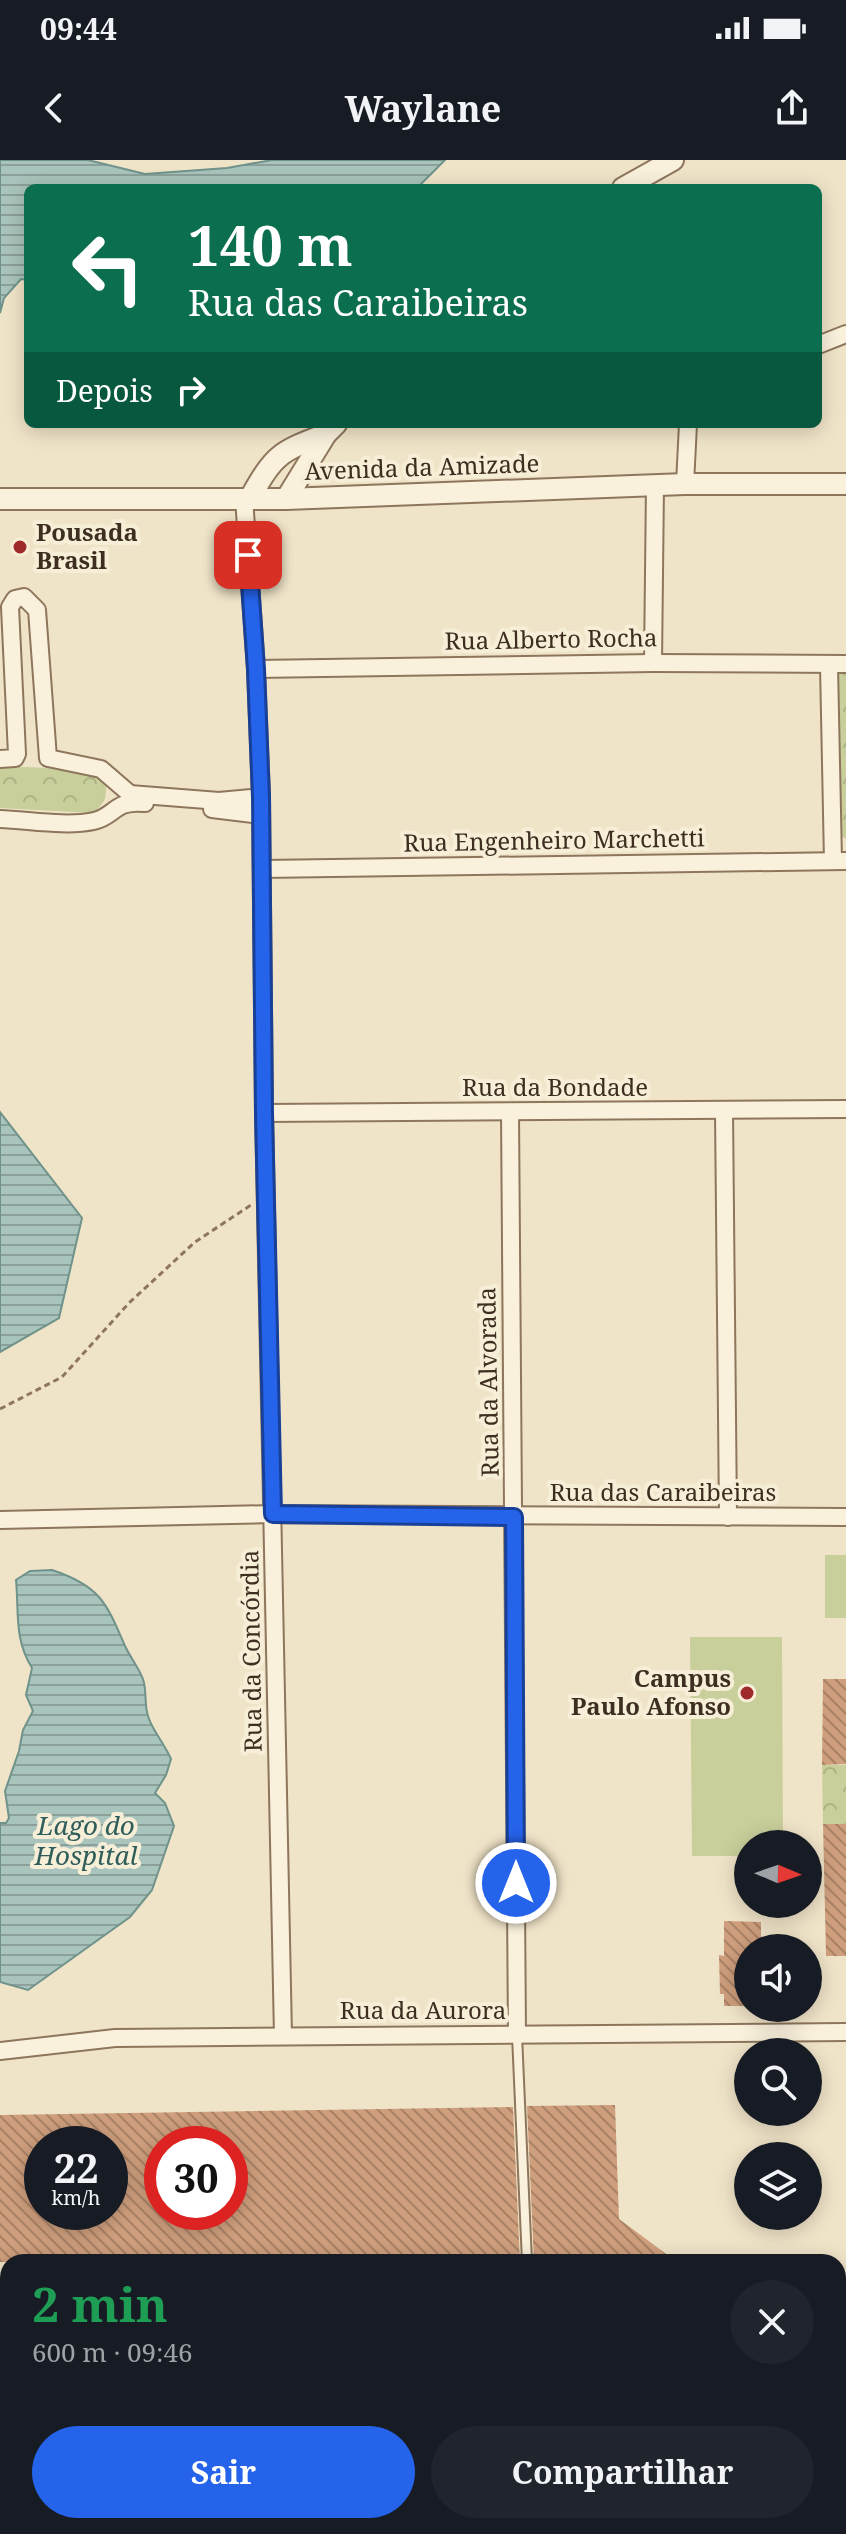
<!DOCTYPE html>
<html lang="pt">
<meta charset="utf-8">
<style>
body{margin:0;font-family:"Noto Serif",serif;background:#20242c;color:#f1f3f6;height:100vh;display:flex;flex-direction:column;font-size:30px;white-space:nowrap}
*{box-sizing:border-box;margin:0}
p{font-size:26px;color:#9ea1a6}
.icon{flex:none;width:44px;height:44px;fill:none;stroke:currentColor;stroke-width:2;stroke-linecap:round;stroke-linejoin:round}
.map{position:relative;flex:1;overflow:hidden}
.panel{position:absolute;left:0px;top:2094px;width:846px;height:280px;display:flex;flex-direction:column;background:#171b24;border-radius:24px 24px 0 0;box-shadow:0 4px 20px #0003}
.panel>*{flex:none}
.guide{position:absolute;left:24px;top:24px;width:798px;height:244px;border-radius:12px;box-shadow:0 4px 20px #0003;background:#0b6e4f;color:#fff;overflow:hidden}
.needle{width:52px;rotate:92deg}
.tools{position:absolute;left:734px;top:1670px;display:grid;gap:16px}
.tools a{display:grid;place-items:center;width:88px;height:88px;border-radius:50%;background:#171b24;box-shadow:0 4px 20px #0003;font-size:40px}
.speed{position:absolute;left:24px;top:1966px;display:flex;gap:16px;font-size:40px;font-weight:700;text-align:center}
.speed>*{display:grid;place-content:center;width:104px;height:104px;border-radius:50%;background:#171b24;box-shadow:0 4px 20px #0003;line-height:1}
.speed small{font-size:20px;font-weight:400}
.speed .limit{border:12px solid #d22;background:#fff;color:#111}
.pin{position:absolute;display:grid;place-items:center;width:68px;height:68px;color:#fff;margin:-34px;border-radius:16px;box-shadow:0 4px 12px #0006}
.me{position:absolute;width:88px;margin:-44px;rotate:0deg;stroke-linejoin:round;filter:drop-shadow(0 0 6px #0008)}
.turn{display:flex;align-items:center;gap:28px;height:168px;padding:0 32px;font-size:36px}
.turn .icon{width:104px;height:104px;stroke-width:2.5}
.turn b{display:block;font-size:56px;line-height:68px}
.then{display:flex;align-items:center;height:76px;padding:0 32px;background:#0003;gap:16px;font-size:30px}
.round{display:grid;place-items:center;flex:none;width:84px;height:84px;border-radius:42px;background:#20242c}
.head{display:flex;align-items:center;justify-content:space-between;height:136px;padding:0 32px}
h1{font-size:48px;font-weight:700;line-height:60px;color:#1e9e55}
.action{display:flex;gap:16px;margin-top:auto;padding:16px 32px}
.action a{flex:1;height:92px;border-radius:48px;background:#2563eb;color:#fff;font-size:32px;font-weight:700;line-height:92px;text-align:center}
.action a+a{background:#20242c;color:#f1f3f6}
.status{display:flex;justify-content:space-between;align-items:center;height:56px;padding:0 40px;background:#171b24;direction:ltr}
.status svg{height:22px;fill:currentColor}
header{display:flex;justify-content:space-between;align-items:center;height:104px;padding:0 32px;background:#171b24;font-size:36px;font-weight:700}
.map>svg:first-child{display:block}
</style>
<div class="status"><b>09:44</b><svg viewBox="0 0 49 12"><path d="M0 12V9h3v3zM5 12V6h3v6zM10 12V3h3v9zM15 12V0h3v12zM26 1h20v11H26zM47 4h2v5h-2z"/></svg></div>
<header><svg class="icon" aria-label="back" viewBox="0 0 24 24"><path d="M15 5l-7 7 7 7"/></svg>Waylane<svg class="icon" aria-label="share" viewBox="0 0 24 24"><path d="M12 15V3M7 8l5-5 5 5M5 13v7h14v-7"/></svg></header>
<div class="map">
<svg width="846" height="2374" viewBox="0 0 846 2374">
<defs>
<pattern id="park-crowns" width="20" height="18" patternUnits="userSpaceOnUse" patternTransform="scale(2)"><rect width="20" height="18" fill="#c9cf9b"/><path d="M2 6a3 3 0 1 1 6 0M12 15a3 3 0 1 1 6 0" fill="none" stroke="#aeb285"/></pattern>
<pattern id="water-rules" width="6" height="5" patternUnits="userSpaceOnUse" patternTransform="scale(2)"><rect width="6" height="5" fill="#a9c4bc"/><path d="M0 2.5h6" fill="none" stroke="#8ba098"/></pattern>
<pattern id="building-back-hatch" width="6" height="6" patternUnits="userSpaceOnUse" patternTransform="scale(2)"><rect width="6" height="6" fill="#cf9f7d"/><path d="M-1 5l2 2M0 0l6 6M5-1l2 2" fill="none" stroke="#a98266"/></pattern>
</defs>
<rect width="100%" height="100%" fill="#f0e4c8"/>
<g fill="url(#park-crowns)">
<path d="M842 511H846V679L840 675 834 520Z"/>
<path d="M0 606 94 610 106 625C107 638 103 646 92 653L0 648Z"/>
<path d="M822 1605H846V1664H823Z"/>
</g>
<g fill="#c9cf9b">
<rect x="825" y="1395" width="21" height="63"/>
<path d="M690 1477H782L783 1684H748V1696H692Z"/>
</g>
<g fill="url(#water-rules)" stroke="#6f938a" stroke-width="2">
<path d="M0 0H88L145 14 227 8 272 0H445L417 28H28V120L21 119 4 138 0 153Z"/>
<path d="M0 952 82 1058 59 1158 0 1192Z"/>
<path d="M52 1410C100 1426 106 1442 125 1486 130 1497 139 1508 143 1519 147 1530 144 1544 148 1556 151 1568 165 1585 171 1599L166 1615 155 1633 165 1643 174 1666 152 1730 130 1757 28 1830 0 1822V1663H6L9 1658 5 1631 19 1591 23 1570 33 1551 26 1535 32 1508C14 1479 19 1453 16 1420L30 1411Z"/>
</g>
<g fill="url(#building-back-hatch)" fill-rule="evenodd">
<path d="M823 1519H846V1604L822 1605Z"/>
<path d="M823 1664H846V1796H826Z"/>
<path d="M724 1761 761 1762V1788H748V1846H724V1834H720L719 1795 724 1796Z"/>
<path d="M615 1945 619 2059 677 2102H534L527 1946Z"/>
<path d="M513 1947 520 2102H0V1955ZM42 1984H110V2052H42ZM162 1984H230V2052H162Z"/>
</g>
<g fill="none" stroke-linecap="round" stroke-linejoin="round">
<defs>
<g id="service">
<path d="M517 1875 527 2102"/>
<path d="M195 2366V2374"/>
<path d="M269 2374 273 2366"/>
</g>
<g id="minor">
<path d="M818 185 846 174"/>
<path d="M685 324 688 264"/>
<path d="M244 338 256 509 261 637 264 953 283 1876"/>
<path d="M653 503 655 325"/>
<path d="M829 505 833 701"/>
<path d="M256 509 653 503 846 504"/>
<path d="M0 599 15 598 17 594 10 447 15 439 24 437 37 450 48 598 101 609 130 634 219 641 261 637"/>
<path d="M212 649 260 655"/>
<path d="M0 659C29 660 65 667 94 661 116 656 113 640 145 643"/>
<path d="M262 709 846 701"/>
<path d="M724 951 728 1357"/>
<path d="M510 952 517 1875"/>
<path d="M264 953 846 949"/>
<path d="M0 1360 273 1354 846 1357"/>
<path d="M0 1891 115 1878 846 1872"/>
</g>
<g id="tertiary">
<path d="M623 28 673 0"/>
<path d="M250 338C275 294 279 292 326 274"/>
<path d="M0 339H286L685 324H846"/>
<path d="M286 339 326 274 336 264"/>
</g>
</defs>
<use href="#service" stroke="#8d765c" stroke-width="12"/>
<use href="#minor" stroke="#8d765c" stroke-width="20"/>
<use href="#tertiary" stroke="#8d765c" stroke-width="24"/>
<path stroke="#8d765c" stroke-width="3" stroke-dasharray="6 4" stroke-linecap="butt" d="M0 1249 62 1217 129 1143 195 1082 251 1045"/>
<use href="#service" stroke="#faf1dc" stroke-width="8"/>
<use href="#minor" stroke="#faf1dc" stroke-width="16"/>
<use href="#tertiary" stroke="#faf1dc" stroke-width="20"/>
</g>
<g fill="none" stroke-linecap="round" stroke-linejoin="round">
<defs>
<path id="route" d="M248 395 256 509 261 637 264 953 273 1354 514 1357 516 1723"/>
</defs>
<use href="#route" stroke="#184099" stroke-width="20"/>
<use href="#route" stroke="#2563eb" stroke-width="14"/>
</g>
<g fill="#9e2a2b" stroke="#f7eed8" stroke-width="3">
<circle cx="20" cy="387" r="8"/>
<circle cx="747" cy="1533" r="8"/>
</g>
<g text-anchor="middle" stroke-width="8" stroke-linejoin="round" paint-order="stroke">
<g font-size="24" fill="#3d2e20" stroke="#f7eed8">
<text transform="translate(422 308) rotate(-2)" y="8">Avenida da Amizade</text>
<text transform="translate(551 480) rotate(-1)" y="8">Rua Alberto Rocha</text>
<text transform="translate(554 681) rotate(-1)" y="8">Rua Engenheiro Marchetti</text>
<text x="555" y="936">Rua da Bondade</text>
<text transform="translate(489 1222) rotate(-91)" y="8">Rua da Alvorada</text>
<text x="663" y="1341">Rua das Caraibeiras</text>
<text transform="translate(252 1491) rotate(-91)" y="8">Rua da Concórdia</text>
<text x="423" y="1859">Rua da Aurora</text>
</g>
<g font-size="24" font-weight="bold" fill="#3d2e20" stroke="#f7eed8" text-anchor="start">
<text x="36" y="381">Pousada<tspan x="36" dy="28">Brasil</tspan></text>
<text x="731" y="1527" text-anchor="end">Campus<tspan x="731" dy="28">Paulo Afonso</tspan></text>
</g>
<g font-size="26" font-style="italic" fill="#2f5d5a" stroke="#f7eed8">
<text x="86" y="1675">Lago do<tspan x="86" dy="30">Hospital</tspan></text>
</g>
</g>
</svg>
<div class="tools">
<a><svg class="needle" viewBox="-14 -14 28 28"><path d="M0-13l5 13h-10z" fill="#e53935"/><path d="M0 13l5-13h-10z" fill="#9ea1a6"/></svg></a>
<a><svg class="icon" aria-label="sound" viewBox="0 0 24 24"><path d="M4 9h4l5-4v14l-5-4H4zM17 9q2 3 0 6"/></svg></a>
<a><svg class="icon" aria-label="search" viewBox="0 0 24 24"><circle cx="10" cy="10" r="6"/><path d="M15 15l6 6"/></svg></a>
<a><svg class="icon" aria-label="layers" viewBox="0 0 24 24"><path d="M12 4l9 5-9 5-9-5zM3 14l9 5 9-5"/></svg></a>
</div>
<div class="speed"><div>22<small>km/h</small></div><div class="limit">30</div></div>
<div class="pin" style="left:248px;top:395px;background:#d93025"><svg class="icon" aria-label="arrive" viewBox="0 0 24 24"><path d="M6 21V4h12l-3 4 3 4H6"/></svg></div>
<svg class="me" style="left:516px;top:1723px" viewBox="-20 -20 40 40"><circle r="17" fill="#2563eb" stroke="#fff" stroke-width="3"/><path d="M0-11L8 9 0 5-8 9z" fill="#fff"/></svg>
<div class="guide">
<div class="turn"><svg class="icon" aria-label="left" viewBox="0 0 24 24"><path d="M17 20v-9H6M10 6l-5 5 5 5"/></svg><div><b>140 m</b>Rua das Caraibeiras</div></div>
<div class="then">Depois<svg class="icon" aria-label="right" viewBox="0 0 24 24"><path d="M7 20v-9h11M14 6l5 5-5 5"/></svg></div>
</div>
<section class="panel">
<div class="head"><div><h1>2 min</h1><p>600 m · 09:46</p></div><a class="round"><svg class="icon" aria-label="close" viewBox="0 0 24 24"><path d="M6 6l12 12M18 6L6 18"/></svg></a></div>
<div class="action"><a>Sair</a><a>Compartilhar</a></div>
</section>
</div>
